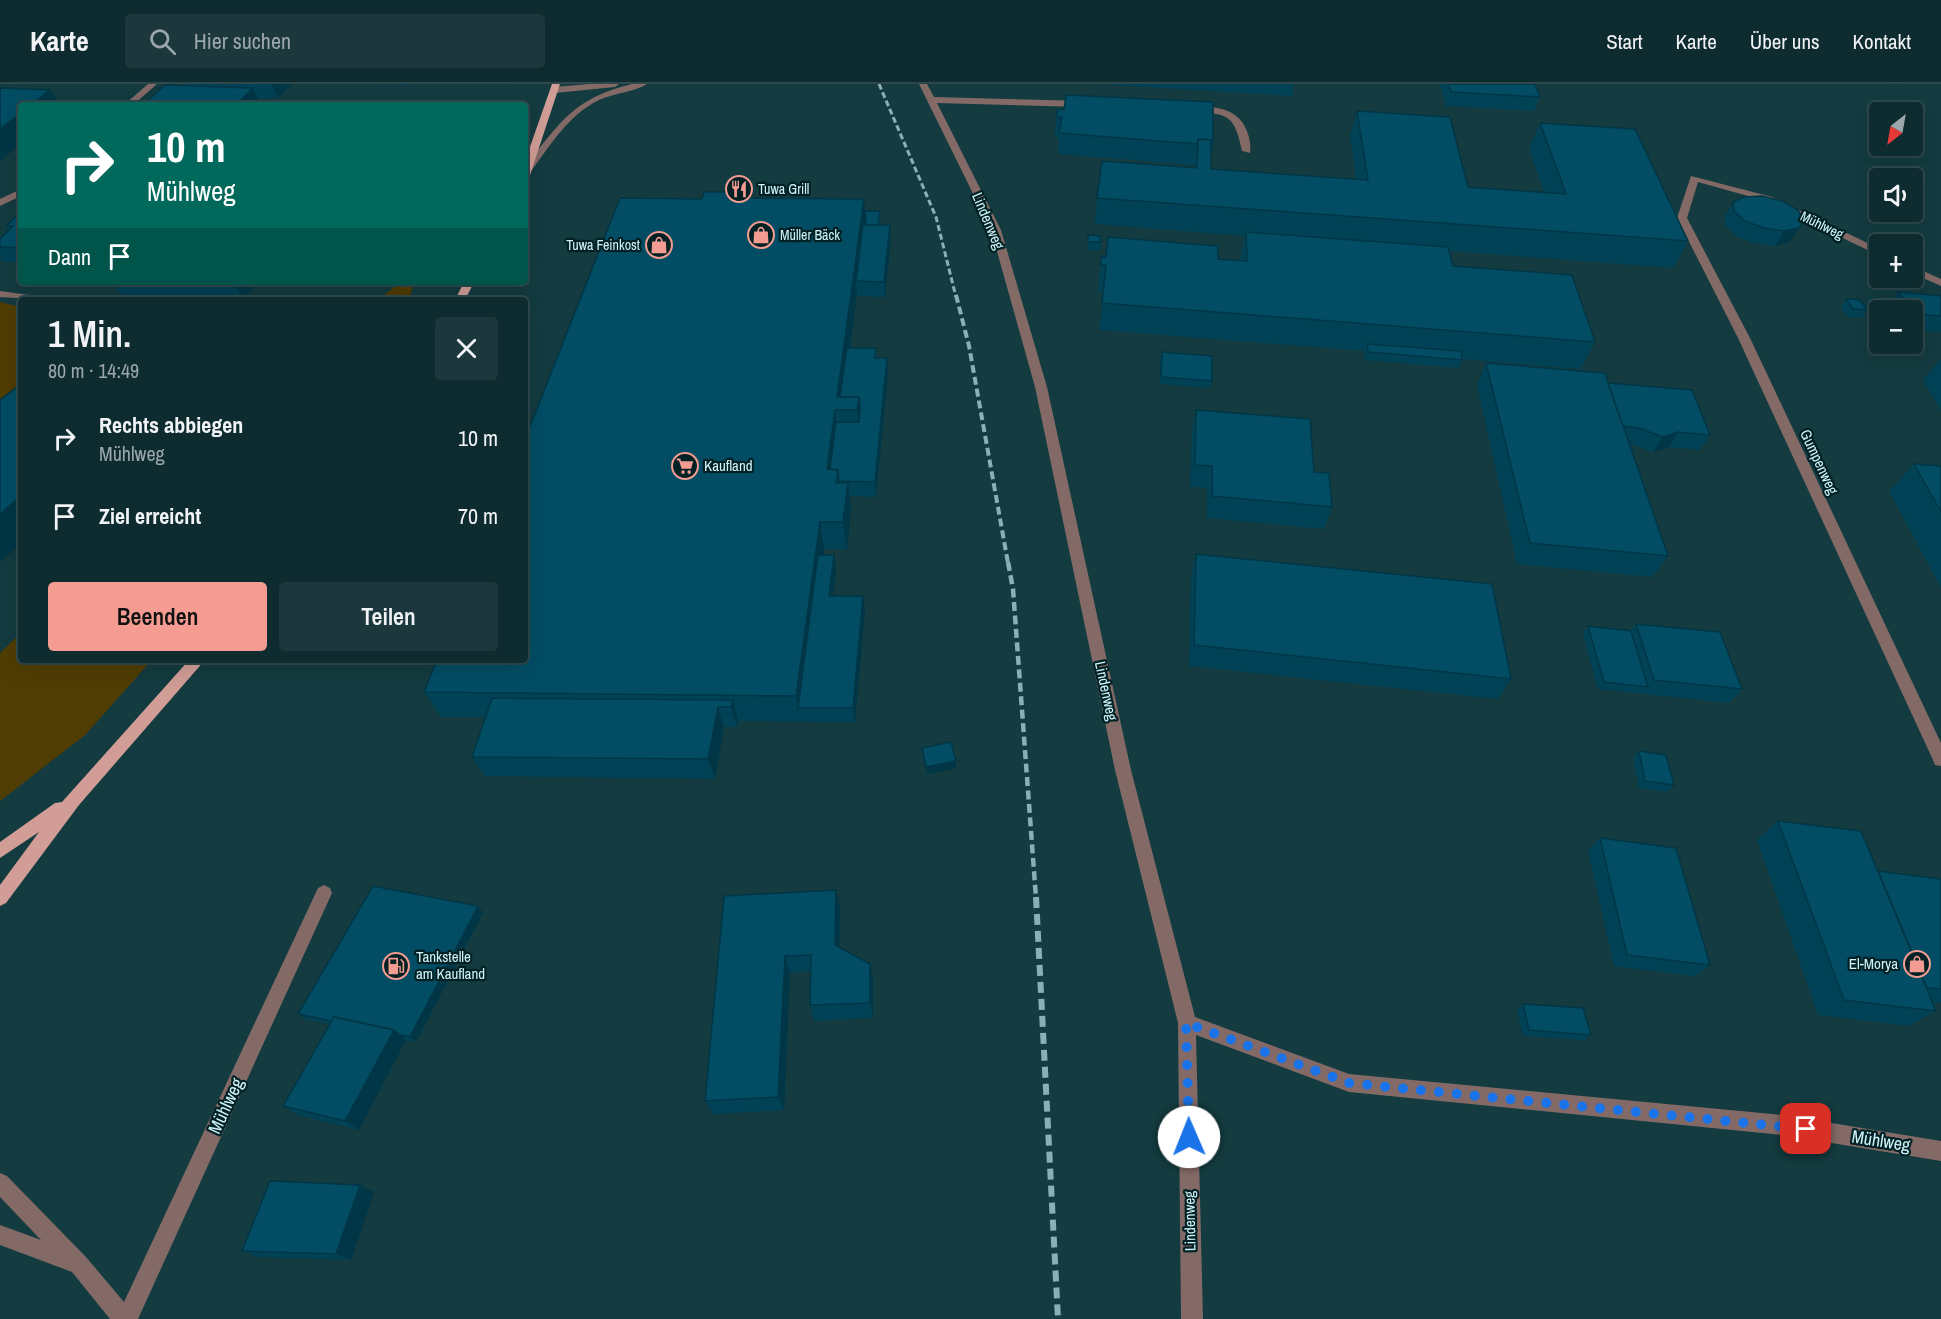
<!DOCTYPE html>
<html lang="de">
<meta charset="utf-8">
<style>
body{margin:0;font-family:"Archivo Narrow",sans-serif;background:#1c383c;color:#f1f3f6;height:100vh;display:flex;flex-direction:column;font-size:22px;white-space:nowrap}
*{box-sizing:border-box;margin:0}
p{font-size:20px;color:#9ba7ab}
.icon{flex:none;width:33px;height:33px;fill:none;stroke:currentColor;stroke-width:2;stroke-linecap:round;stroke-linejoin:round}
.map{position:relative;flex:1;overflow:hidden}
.side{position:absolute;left:18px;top:213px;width:510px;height:366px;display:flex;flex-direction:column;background:#0e2c30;border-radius:6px;box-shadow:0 6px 24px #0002,0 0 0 2px #2e484c}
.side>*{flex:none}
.guide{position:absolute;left:18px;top:18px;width:510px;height:183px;border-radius:6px;box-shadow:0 6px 24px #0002,0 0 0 2px #2e484c;background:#00695c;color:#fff;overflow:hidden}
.needle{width:39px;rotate:211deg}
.buttons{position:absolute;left:1869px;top:18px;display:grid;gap:12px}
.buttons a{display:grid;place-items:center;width:54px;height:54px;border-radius:6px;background:#0e2c30;box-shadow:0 6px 24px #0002,0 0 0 2px #2e484c;font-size:30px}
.pin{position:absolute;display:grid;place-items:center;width:51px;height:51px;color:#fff;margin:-26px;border-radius:12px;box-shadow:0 3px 9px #0006}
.me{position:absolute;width:66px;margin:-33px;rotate:359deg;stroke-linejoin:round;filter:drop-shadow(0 0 4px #0008)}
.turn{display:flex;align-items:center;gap:21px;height:126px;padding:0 30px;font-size:27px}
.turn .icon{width:78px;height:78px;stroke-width:2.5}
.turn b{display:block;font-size:42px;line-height:51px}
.then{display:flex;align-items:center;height:57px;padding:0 30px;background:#0003;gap:12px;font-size:22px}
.round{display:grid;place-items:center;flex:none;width:63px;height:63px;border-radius:6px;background:#1c383c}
.overview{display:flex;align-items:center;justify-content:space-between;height:102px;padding:0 30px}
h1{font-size:36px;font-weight:600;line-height:45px}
.primary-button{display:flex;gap:12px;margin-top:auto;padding:12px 30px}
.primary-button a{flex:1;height:69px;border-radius:6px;background:#f59c92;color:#111;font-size:24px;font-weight:600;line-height:69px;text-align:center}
.primary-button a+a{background:#1c383c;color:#f1f3f6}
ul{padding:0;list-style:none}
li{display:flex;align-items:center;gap:18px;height:78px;padding:0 30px}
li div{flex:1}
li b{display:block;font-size:22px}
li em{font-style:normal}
header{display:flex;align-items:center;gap:36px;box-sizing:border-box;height:84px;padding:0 30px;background:#0e2c30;border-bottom:2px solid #2e484c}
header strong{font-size:28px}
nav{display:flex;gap:33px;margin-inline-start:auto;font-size:21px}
.search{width:420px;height:54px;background:#1c383c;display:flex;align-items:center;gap:15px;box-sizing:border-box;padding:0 21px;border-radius:6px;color:#9ba7ab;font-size:22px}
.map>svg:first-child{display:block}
</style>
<header>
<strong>Karte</strong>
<div class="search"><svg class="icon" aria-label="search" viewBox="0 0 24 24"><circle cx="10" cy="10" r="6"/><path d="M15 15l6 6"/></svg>Hier suchen</div>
<nav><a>Start</a><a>Karte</a><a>Über uns</a><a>Kontakt</a></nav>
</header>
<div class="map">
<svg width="1941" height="1235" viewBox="0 0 1941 1235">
<rect width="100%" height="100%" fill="#133b40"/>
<g fill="#503d04">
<path d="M401 198H414L409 216H378Z"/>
<path d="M0 218 21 223V461L0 478Z"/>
<path d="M21 549V576H152L85 651 0 717V569Z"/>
</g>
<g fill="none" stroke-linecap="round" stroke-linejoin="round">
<g fill="#836a66" fill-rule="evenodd">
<path d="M148 0H157L133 21H124Z"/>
<path d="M589 0H619L615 3 555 9 551 6 555 3Z"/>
<path d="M632 0H647C634 8 614 9 599 16 568 31 549 63 529 90L525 91V83C560 38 574 14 632 0Z"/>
<path d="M919 0H927L934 13 1085 17 1089 20 1085 23 937 19 1001 146 1047 303 1131 686 1195 933 1349 990 1783 1031 1941 1057V1077L1783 1051 1349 1008 1196 951 1203 1235H1181L1178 939 1115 686 1035 303 991 146Z"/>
<path d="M1193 21C1217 23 1240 24 1248 50 1250 57 1251 63 1250 69L1242 67C1234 26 1225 32 1190 26V22Z"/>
<path d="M1691 92 1772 113 1880 165V172L1766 117 1698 98 1687 134 1750 254 1941 659V682L1935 681 1933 676 1738 254 1677 134Z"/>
<path d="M21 105V112L0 122V115Z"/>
<path d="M1912 182 1941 195V202L1912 189Z"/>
<path d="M0 207 43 213 48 216 0 213Z"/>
<path d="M324 801 330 804 332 809 138 1235H110L72 1188 0 1161V1141L41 1156 0 1113V1089L7 1092 86 1173 124 1218 318 804Z"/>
</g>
<g fill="#d19d96" fill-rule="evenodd">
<path d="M552 0H560L530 91 525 94V77Z"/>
<path d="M464 198H474L465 216H455Z"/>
<path d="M189 576H205L79 721 6 819 0 822V801L39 748 0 774V758L55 719 62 718Z"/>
</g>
<path stroke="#8ab0b5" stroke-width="3" stroke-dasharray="6 3" stroke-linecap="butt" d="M879 0 936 133 956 213"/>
<path stroke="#8ab0b5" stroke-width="4" stroke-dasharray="8 4" stroke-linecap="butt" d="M956 211 969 262 1008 479"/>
<path stroke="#8ab0b5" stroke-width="4.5" stroke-dasharray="9 4.5" stroke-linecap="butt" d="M1008 478 1013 505 1036 814"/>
<path stroke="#8ab0b5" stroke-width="6" stroke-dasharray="11 6" stroke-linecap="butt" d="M1036 813 1058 1235"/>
</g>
<g fill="#024256">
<path d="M185 0H292L278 14H258L261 21H143L186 2Z"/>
<path d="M375 0H409L408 1Z"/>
<path d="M1099 0H1294L1292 12Z"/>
<path d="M1440 0H1535L1540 13 1534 27 1446 22Z"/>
<path d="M1058 25 1213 61 1211 72V85L1356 95 1350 52 1357 27 1468 103 1544 108 1529 65 1540 39 1688 157 1673 184 1449 167 1453 182 1595 258 1581 285 1462 275 1459 284 1365 276 1364 267 1099 246 1104 208H1098L1101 173 1218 175 1240 176 1245 152 1095 140 1097 114 1194 84V81L1058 70 1059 54 1055 53 1056 33Z"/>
<path d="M730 108 731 114 865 127H880V141H890L891 155 885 213 857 212V211L850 264H876L877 274H887L888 289 876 413 850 412 851 426 847 465H824L823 471H834L836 486 833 512 865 527 855 638 738 637 737 643H724L715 695 485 692 472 673 486 633H441L424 608 702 115Z"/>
<path d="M1782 117 1790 158 1775 162 1754 159 1736 152 1725 142V133L1733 118Z"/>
<path d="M21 128V178H3L0 174V155L9 146 6 142Z"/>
<path d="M1088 151 1101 158 1100 166H1088Z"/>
<path d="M113 198H258L244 215 121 211Z"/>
<path d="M1898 208 1941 212V248L1912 246V226H1880V244L1878 243 1865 222 1871 214 1893 216Z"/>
<path d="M1846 215 1867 226 1862 234 1848 233 1841 223Z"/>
<path d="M1162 268 1212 297 1210 304 1160 300V276Z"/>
<path d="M1941 275V326L1923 296Z"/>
<path d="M1486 279 1608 299 1710 351 1700 366 1669 363 1653 368 1629 359 1668 472 1652 493 1517 480 1477 301Z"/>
<path d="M1196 326 1314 388 1332 423 1324 445 1207 434V404L1190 402 1192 347Z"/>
<path d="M1914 380 1941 382V504L1889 407Z"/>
<path d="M1196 470 1511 595 1498 615 1189 582 1191 492Z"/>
<path d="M1636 540 1742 605 1729 619 1598 605 1583 550 1588 542 1631 547Z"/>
<path d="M922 664 956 684 927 690 922 671Z"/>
<path d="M1639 667 1674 701 1667 708 1639 704 1633 674Z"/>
<path d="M1778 737 1878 787 1941 795V919L1932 918 1936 927 1908 942 1818 931 1757 756Z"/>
<path d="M1600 754 1710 881 1695 892 1614 882 1588 767Z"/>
<path d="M836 806 840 824 839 863 870 880 873 896V934L814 937 810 921 811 887 790 889 784 1026 713 1030 705 1017 724 812Z"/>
<path d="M478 822 483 829 416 958 406 956 359 1046 298 1031 283 1022 330 940 305 935 298 930Z"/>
<path d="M1523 920 1591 951 1585 956 1523 952 1517 925Z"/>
<path d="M374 1108 351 1176 259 1173 242 1167Z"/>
</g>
<g fill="#013646">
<path d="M271 0H292L278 14Z"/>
<path d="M253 4 261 21H236Z"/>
<path d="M50 6 60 21H31Z"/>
<path d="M21 29V60L0 77V45Z"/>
<path d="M864 115 866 142 856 197 857 211 842 325 837 313Z"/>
<path d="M1804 136 1790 158 1775 162 1784 147Z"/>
<path d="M890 141 891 155 885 213 884 198Z"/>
<path d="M233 198H258L244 215Z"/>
<path d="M887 274 888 289 876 413 875 398Z"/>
<path d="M859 313 861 341 860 353 857 326Z"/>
<path d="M835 326 838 353 833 397 827 385Z"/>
<path d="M1678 348 1669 363 1653 368 1663 353Z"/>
<path d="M848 399 851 426 847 465 843 438Z"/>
<path d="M21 412V461L0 478V430Z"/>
<path d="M820 438 824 465 803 624H798L796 612Z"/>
<path d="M834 471 836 486 831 527 829 512Z"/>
<path d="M863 512 865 527 855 638 853 624Z"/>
<path d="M733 616 738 636 737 643 731 623Z"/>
<path d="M718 623 724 643 715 695 708 675Z"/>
<path d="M956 677V684L927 690 926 683Z"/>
<path d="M836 806 840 824 839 877 835 861Z"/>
<path d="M478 822 483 829 416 958 410 953Z"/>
<path d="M785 872 790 889 784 1026 778 1013Z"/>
<path d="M870 880 873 896V934L870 919Z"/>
<path d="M394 946 406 956 359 1046 345 1037Z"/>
<path d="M360 1101 374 1108 351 1176 336 1170Z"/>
</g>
<g fill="#024d64" stroke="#013646" stroke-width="1.5">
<path d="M1448 0H1535L1540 13 1451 8Z"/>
<path d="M165 1 253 4 236 21H143Z"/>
<path d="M0 4 50 6 31 21H21V29L0 45Z"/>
<path d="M1066 11 1213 18V61H1211V56L1198 55 1197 60 1059 49 1062 33H1056L1058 25 1064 26Z"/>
<path d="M1357 27 1450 33 1468 103 1566 110 1540 39 1635 45 1688 157 1097 114 1102 77 1197 84 1198 55 1211 56V85L1368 96Z"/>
<path d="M704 108H730L728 114 864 115 837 313H859L857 326H835L827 385 838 386 836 399H848L843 438H820L796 612 424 608 437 576H525V355L620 114 702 115Z"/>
<path d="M1762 112 1782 117 1798 126 1804 136 1799 144 1784 147 1764 144 1745 137 1734 127 1733 118 1744 113Z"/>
<path d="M865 127H880L878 141H865L866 134Z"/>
<path d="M21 128V164L0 163V155L13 142H6Z"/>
<path d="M863 141H890L884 198 856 197Z"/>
<path d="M1246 148 1448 163 1453 182 1572 191 1595 258 1102 219 1106 181H1101V173H1106L1108 153 1218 162V175L1247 177Z"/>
<path d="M1088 151 1100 152 1101 158H1088Z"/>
<path d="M1898 208 1941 212V232L1913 230 1912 226H1911Z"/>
<path d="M1871 214 1893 216 1900 226H1880V228Z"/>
<path d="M1846 215 1860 216 1867 226 1853 225Z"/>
<path d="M1367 260 1461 267 1462 276 1368 268Z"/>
<path d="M847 264H876L875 274H887L875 398 839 397 838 386 830 385 836 338H859L860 325 859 313H840Z"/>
<path d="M1162 268 1212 272V297L1161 293Z"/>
<path d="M1486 279 1605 289 1668 472 1530 459Z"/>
<path d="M1608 299 1692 306 1710 351 1678 348 1663 353 1639 344 1623 342Z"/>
<path d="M21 300V412L0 430V316Z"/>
<path d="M1196 326 1310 335 1314 388 1329 389 1332 423 1212 412V382L1195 381Z"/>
<path d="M1914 380 1941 382V428Z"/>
<path d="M1196 470 1492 500 1511 595 1194 561Z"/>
<path d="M818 471H834L829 512H863L853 624H798Z"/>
<path d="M1636 540 1720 548 1742 605 1654 596Z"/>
<path d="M1588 542 1631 547 1648 603 1604 598Z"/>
<path d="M492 614 733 616 731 623H718L708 675 472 673Z"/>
<path d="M951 658 956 677 926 683 922 664Z"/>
<path d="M1639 667 1666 671 1674 701 1645 697Z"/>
<path d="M1778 737 1861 747 1936 927 1844 916Z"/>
<path d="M1600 754 1676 764 1710 881 1627 871Z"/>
<path d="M1878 787 1941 795V905L1927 904Z"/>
<path d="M373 802 478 822 410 953 400 951 394 946 334 933 332 937 298 930Z"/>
<path d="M836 806 835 861 870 880V919L810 921 811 871 785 872 778 1013 705 1017 724 812Z"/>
<path d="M1523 920 1583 924 1591 951 1529 946Z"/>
<path d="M334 933 394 946 345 1037 283 1022Z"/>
<path d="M270 1097 360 1101 336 1170 242 1167Z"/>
</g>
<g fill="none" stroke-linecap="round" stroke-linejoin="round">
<path stroke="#1a73e8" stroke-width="10" stroke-dasharray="0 18" d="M1189 1053 1186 939 1349 999 1806 1045"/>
</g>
<defs>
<symbol id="restaurant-ring" viewBox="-11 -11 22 22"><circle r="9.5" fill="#012125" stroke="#f59c92" stroke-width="1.5"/><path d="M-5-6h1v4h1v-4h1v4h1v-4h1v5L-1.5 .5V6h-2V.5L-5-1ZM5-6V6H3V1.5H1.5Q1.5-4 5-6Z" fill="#f59c92"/></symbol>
<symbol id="shop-ring" viewBox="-11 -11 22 22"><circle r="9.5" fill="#012125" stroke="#f59c92" stroke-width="1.5"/><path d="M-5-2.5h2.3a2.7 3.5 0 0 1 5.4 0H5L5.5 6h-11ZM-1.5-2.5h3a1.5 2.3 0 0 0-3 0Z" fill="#f59c92"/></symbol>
<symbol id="supermarket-ring" viewBox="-11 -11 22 22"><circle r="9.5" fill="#012125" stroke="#f59c92" stroke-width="1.5"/><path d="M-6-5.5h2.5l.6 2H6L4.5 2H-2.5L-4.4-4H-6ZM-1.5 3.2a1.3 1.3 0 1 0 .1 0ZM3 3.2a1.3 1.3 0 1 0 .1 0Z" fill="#f59c92"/></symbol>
<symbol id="fuel-ring" viewBox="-11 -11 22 22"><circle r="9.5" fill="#012125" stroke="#f59c92" stroke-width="1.5"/><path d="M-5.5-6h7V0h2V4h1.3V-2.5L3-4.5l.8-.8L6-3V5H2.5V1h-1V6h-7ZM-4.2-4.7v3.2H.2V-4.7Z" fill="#f59c92"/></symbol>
</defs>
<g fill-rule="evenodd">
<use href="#restaurant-ring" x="724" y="90" width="30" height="30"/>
<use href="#shop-ring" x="746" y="136" width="30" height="30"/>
<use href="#shop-ring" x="644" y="146" width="30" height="30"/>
<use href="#supermarket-ring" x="670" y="367" width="30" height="30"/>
<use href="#shop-ring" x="1902" y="865" width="30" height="30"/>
<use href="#fuel-ring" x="381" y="867" width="30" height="30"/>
</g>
<g text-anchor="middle" stroke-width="4.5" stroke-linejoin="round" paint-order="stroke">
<g font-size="14" fill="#d0f4f9" stroke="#012125" text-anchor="start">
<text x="758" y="110">Tuwa Grill</text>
<text x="780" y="156">Müller Bäck</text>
<text x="640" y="166" text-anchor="end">Tuwa Feinkost</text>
</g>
<g font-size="14" fill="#d0f4f9" stroke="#012125">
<text transform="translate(1822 141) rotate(26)" y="5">Mühlweg</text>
</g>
<g font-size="15" fill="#d0f4f9" stroke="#012125">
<text transform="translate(988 137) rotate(67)" y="5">Lindenweg</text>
<text transform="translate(1819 378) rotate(65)" y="5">Gumpenweg</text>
<text transform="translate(1106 607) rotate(78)" y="5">Lindenweg</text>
<text transform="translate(1190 1137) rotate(-91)" y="5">Lindenweg</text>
</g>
<g font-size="15" fill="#d0f4f9" stroke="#012125" text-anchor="start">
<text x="704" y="387">Kaufland</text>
<text x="416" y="878">Tankstelle<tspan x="416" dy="17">am Kaufland</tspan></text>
<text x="1898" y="885" text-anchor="end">El-Morya</text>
</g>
<g font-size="18" fill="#d0f4f9" stroke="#012125">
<text transform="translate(226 1022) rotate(-65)" y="6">Mühlweg</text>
<text transform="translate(1881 1057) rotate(9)" y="6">Mühlweg</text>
</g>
</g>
</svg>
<div class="buttons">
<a><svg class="needle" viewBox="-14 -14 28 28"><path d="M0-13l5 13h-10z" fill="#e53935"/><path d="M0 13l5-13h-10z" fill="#9ba7ab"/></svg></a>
<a><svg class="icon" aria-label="sound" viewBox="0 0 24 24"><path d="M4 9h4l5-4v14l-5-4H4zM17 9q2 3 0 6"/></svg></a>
<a>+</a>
<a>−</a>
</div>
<div class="pin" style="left:1806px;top:1045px;background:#d93025"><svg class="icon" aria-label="arrive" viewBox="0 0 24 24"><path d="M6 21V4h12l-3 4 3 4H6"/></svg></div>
<svg class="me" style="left:1189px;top:1053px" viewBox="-20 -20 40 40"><circle r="19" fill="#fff"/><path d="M0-13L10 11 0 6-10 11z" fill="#1a73e8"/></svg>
<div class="guide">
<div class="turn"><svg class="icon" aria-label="right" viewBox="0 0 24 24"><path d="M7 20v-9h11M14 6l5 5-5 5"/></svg><div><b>10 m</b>Mühlweg</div></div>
<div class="then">Dann<svg class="icon" aria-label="arrive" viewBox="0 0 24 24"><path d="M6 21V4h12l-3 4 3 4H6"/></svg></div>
</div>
<section class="side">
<div class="overview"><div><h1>1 Min.</h1><p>80 m · 14:49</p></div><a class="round"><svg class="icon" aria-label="close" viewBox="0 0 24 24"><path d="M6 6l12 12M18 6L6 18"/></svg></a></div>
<ul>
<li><svg class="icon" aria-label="right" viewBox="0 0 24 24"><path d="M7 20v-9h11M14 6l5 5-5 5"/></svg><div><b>Rechts abbiegen</b><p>Mühlweg</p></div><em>10 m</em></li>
<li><svg class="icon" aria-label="arrive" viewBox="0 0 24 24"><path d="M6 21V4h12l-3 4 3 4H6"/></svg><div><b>Ziel erreicht</b></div><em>70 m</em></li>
</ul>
<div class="primary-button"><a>Beenden</a><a>Teilen</a></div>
</section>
</div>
